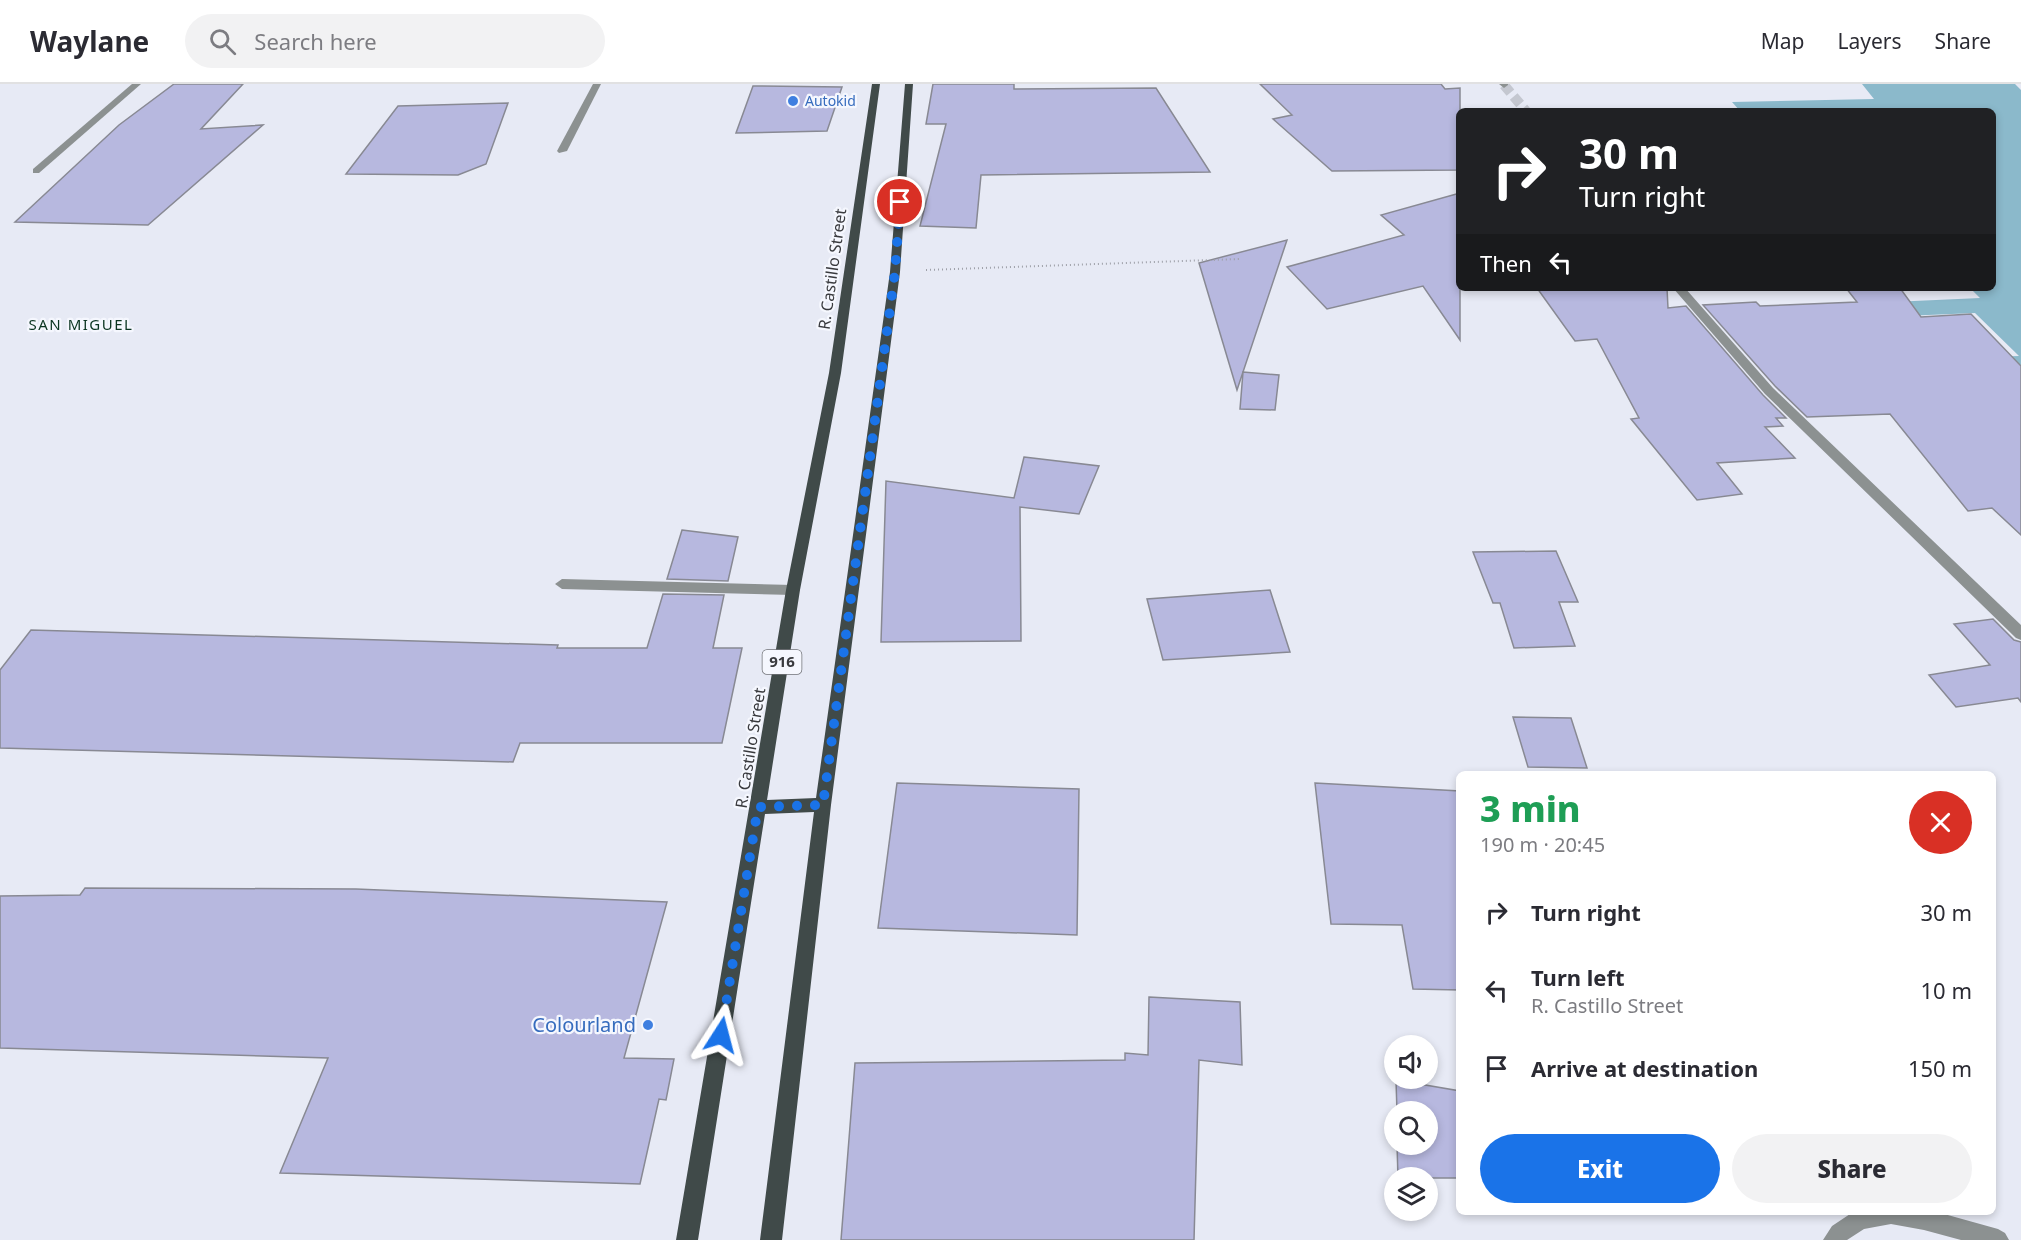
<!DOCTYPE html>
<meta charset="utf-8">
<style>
body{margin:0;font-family:"Noto Sans",sans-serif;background:#f2f2f3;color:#2b2b33;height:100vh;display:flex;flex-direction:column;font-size:22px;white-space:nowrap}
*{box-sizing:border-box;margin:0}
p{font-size:20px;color:#7c7c81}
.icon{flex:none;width:33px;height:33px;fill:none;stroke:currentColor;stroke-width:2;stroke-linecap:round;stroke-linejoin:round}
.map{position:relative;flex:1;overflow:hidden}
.drawer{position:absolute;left:1456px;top:687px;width:540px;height:444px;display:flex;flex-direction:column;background:#fff;border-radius:9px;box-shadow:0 3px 9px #0003}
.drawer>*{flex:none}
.banner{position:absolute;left:1456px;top:24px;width:540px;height:183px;border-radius:9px;box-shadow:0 3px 9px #0003;background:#202124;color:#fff;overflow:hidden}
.tools{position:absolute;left:1384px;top:951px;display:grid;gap:12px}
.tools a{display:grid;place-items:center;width:54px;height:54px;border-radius:50%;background:#fff;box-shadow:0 3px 9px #0003;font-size:30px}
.pin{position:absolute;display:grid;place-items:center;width:51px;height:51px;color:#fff;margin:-26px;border:3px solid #fff;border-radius:50%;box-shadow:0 2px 6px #0007}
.me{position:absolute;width:66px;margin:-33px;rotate:9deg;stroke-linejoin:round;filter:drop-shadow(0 0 4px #0008)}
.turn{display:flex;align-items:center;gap:21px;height:126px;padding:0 24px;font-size:27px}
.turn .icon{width:78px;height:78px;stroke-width:2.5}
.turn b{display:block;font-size:42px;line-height:51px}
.then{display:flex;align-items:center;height:57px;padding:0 24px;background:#0003;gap:12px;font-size:22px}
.round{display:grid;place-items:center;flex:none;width:63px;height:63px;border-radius:32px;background:#f2f2f3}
.head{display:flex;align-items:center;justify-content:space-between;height:102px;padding:0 24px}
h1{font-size:36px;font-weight:800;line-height:45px;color:#1e9e55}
.cta{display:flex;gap:12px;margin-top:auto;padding:12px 24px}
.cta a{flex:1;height:69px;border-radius:36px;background:#1a73e8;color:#fff;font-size:24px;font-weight:800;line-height:69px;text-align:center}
.cta a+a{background:#f2f2f3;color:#2b2b33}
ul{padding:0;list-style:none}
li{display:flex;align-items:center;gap:18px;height:78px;padding:0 24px}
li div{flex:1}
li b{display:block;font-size:22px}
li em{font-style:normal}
header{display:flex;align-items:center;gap:36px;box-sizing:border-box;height:84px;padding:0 30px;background:#fff;border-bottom:2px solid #e1e1e2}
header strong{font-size:28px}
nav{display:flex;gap:33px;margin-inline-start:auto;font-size:21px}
.search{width:420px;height:54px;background:#f2f2f3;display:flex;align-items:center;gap:15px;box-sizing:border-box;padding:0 21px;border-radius:33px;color:#7c7c81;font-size:22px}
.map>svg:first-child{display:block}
</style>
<header>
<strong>Waylane</strong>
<div class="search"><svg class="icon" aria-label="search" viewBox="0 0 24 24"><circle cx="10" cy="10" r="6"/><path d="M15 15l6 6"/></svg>Search here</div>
<nav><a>Map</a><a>Layers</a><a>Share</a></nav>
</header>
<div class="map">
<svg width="2021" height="1156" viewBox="0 0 2021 1156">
<rect width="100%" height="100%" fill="#e7eaf5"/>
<path fill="#8bb9cb" d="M1862 0H2015L2021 6V317L1920 275 2019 272 1975 229 1881 233 1870 219 1980 214 1970 204H1994V27H1740L1732 18 1874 15Z"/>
<g fill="#b7b8df" stroke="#888993" stroke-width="1.5">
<path d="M174 0H243L201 45 263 41 148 141 15 138 119 41Z"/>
<path d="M933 0H1014V5L1156 4 1210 88 981 91 976 144 920 142 946 40H926Z"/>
<path d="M1260 0H1441L1445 5 1460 4V86L1332 87 1273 35 1292 31Z"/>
<path d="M753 2 842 3 827 47 736 49Z"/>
<path d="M508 19 486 80 458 91 346 90 398 22Z"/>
<path d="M1460 109V256L1423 202 1327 225 1287 183 1404 151 1381 131Z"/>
<path d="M1287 156 1237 306 1199 179Z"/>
<path d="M1537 204H1667L1668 224 1686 222 1763 311 1786 334H1776L1783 342 1765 343 1795 374 1717 379 1742 410 1697 416 1631 335 1639 334 1597 255 1575 257Z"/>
<path d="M1846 204H1900L1921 233 1971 230 2021 282V451L1992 424 1968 427 1890 330 1807 333 1775 302 1703 221 1756 218 1760 222 1857 218Z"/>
<path d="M1243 288 1279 291 1275 326 1240 325Z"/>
<path d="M1024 373 1099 382 1079 430 1020 423 1021 557 881 558 886 397 1014 414Z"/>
<path d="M682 446 738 453 728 497 667 495Z"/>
<path d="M1556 467 1578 518H1559L1575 562 1514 564 1500 519H1493L1473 468Z"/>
<path d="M1270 506 1290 568 1163 576 1147 515Z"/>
<path d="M663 510 724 511 713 564H742L722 659H520L513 678 0 664V586L31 546 558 561 557 564H647Z"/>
<path d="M1993 535 2014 556 2021 558V618L2018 614 1956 623 1929 591 1990 581 1954 540Z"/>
<path d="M1513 633 1571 634 1587 684 1528 683Z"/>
<path d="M897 699 1079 705 1077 851 878 844Z"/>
<path d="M1315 699 1460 707V906L1413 905 1402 841 1331 840Z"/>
<path d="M85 804 356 805 667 818 624 974 674 975 666 1016 659 1015 640 1100 280 1089 328 974 0 964V812L80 811Z"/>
<path d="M1149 913 1240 918 1242 981 1199 976 1194 1156H841L855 979 1125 976V969L1148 971Z"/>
<path d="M1396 996 1460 1007V1094H1398L1397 1060H1428V1028H1397Z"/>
</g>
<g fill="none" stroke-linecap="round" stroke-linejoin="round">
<path stroke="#c4c7d0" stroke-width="10" stroke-dasharray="10 5" stroke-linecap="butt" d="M1504 1 1526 27"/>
<path stroke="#9ea0a8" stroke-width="2" stroke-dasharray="1 3" stroke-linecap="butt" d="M926 186 1240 175"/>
<g fill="#8c9191" fill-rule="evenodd">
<path d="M132 0H141L39 89H33V85Z"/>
<path d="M593 0H601L567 67 559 69 557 67Z"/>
<path d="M1499 0H1508V1L1504 4Z"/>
<path d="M1673 204H1685L1773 304 2021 541V556L2016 554 1765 310Z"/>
<path d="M562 495 793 501 800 506 793 511 562 505 555 500Z"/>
<path d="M1853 1128H1937L1998 1145 2005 1149 2009 1156H1961L1924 1146 1891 1140 1864 1145 1847 1156H1823L1832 1142Z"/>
</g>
<path fill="#404a49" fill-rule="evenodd" d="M872 0H880L841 289 800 506 767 716 816 714 890 188 905 0H913L900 188 831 721 782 1156H760L814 728 765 730 698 1156H676L786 506 829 289Z"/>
</g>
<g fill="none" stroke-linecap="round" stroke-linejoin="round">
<path stroke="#1a73e8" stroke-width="10" stroke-dasharray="0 18" d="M721 951 758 723 823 721 895 188 900 118"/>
</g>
<g fill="#3f7fe0" stroke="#f5f7fe" stroke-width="2">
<circle cx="793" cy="17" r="6"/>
<circle cx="648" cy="941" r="6"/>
</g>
<g text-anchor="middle" stroke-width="4.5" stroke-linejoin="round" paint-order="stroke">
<g font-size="14" fill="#366cbe" stroke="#f5f7fe" text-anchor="start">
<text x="805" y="22">Autokid</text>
</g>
<g font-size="15" letter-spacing="1.5" fill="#0b3521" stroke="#f5f7fe">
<text x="81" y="246">SAN MIGUEL</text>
</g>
<rect fill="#f5f7fe" stroke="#717378" stroke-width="1.5" x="762.5" y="566" width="39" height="24" rx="4.5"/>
<g font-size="15" font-weight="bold" fill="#393a3e">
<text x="782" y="583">916</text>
</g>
<g font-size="16" fill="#393a3e" stroke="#f5f7fe">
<text transform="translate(832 185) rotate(-82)" y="6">R. Castillo Street</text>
<text transform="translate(750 664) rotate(-81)" y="6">R. Castillo Street</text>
</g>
<g font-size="20" fill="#366cbe" stroke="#f5f7fe" text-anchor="end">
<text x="636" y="948">Colourland</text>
</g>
</g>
</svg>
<div class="tools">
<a><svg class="icon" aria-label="sound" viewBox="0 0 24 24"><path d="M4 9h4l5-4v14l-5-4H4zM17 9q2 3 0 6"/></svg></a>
<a><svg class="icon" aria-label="search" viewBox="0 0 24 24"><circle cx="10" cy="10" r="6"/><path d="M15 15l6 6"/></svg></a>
<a><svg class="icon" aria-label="layers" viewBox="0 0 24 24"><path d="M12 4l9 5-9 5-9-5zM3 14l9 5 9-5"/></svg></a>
</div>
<div class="pin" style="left:900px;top:118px;background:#d93025"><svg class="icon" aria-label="arrive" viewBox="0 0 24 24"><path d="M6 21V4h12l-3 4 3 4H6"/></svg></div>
<svg class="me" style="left:721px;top:951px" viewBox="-20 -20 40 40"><path d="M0-17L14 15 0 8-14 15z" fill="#1a73e8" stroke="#fff" stroke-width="4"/></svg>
<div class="banner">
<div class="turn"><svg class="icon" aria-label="right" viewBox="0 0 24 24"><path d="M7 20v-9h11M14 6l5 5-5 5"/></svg><div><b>30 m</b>Turn right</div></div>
<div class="then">Then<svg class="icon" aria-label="left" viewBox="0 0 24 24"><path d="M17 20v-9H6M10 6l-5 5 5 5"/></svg></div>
</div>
<section class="drawer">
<div class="head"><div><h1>3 min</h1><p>190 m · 20:45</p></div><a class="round" style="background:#d93025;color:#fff"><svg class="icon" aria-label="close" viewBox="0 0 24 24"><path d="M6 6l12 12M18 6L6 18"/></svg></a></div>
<ul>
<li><svg class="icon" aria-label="right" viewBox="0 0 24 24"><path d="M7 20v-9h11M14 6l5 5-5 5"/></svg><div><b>Turn right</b></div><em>30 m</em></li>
<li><svg class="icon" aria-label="left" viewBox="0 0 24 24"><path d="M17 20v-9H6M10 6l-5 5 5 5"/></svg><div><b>Turn left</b><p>R. Castillo Street</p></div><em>10 m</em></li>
<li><svg class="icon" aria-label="arrive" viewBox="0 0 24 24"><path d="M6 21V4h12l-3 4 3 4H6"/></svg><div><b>Arrive at destination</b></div><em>150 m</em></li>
</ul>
<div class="cta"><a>Exit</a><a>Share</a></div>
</section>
</div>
